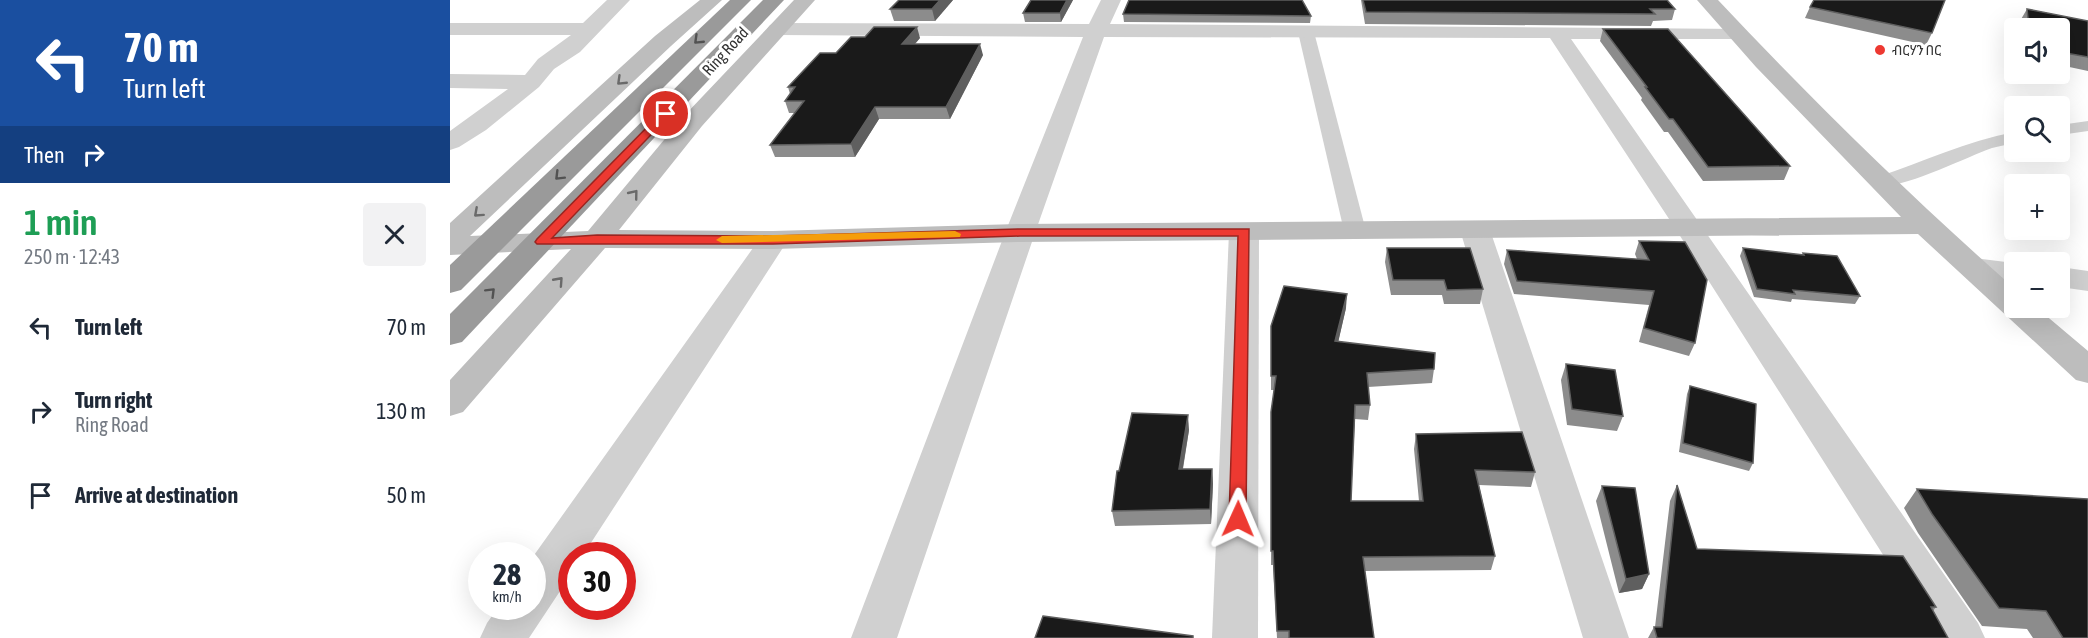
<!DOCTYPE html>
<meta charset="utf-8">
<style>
body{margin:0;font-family:"Asap Condensed","Noto Sans Ethiopic",sans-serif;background:#f2f2f3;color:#1f2937;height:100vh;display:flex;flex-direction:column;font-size:22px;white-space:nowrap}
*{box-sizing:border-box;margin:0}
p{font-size:20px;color:#747a83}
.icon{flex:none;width:33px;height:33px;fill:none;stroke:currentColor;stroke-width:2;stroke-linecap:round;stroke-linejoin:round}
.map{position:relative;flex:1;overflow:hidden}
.drawer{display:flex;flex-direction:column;background:#fff;width:450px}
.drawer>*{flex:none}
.hud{background:#1a4fa0;color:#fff;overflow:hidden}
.controls{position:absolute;left:1554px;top:18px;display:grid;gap:12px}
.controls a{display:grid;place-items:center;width:66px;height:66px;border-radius:6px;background:#fff;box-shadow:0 6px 24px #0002;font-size:30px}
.speed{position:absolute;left:18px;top:542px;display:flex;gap:12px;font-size:30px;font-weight:700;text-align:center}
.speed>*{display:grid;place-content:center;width:78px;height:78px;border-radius:50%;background:#fff;box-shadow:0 6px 24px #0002;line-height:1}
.speed small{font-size:15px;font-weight:400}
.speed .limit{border:9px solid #d22;background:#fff;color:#111}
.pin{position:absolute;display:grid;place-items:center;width:51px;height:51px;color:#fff;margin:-26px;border:3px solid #fff;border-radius:50%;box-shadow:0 2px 6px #0007}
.me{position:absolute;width:66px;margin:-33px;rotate:1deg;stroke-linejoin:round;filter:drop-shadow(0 0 4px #0008)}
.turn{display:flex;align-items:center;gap:21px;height:126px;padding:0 24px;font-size:27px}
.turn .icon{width:78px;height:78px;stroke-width:2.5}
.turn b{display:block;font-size:42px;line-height:51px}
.then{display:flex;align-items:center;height:57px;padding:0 24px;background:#0003;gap:12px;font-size:22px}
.round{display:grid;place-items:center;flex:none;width:63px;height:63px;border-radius:6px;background:#f2f2f3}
.head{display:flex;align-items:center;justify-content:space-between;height:102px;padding:0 24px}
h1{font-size:36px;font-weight:600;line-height:45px;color:#1e9e55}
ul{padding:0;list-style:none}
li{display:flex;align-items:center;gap:18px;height:84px;padding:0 24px}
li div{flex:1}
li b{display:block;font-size:22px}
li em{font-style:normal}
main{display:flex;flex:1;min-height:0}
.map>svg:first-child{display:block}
</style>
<main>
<section class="drawer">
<div class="hud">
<div class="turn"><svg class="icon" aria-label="left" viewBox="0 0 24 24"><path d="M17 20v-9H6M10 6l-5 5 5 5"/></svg><div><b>70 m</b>Turn left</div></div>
<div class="then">Then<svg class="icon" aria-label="right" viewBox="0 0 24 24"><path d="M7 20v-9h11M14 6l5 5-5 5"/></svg></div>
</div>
<div class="head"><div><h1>1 min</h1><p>250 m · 12:43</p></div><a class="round"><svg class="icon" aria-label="close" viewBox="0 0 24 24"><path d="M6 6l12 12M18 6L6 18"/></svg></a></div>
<ul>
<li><svg class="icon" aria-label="left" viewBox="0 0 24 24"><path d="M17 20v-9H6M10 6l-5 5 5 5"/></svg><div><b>Turn left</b></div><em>70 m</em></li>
<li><svg class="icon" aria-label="right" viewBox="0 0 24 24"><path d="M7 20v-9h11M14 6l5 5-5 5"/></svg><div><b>Turn right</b><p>Ring Road</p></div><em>130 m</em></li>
<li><svg class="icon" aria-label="arrive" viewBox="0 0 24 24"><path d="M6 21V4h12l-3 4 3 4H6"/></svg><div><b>Arrive at destination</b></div><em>50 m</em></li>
</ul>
</section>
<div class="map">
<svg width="1638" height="638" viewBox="0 0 1638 638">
<rect width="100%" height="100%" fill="#fff"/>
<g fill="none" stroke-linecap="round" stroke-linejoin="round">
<g fill="#d0d0d0" fill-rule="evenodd">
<path d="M856 27 864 32 916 231 913 236 905 237 897 236 894 231 848 32Z"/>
<path d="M1638 121V131L1610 135V125Z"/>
<path d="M1564 132V143C1557 145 1549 146 1542 148 1516 157 1450 191 1427 185L1424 181 1427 177C1473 162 1517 141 1564 132Z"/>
</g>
<g fill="#d0d0d0" fill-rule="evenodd">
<path d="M157 0H180L130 52 104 69 89 87 36 130 9 147 0 150V131L58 89 0 88V74L75 75 88 59 121 35H0V23H133Z"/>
<path d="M651 0H671L660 24 1294 29 1297 33 1294 37 1287 39H1121L1528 623 1535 638H1486L1225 228 1100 38 654 37 585 233 447 638H401L555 233 633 37 327 35 320 33 317 29 320 25 327 23 639 24Z"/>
<path d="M1025 221 1035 224 1040 230 1179 638H1133L1010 230 1015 224Z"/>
<path d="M794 223 804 226 809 232 808 638H762L779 232 784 226Z"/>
<path d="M323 231 333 234 338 240 133 555H122V573L79 638H30L37 623 49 606H82V558L313 234Z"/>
<path d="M1524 258 1564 263V281L1513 274 1509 267 1513 260Z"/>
<path d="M1610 267 1638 271V291L1610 287Z"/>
</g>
<path fill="#bdbdbd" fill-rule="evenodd" d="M250 0H272L221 46 20 236 138 231 234 116 344 0H365L252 126 169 230 323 231 570 224 1451 217 1306 67 1247 0H1268C1362 100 1461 197 1564 288V308H1587L1638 351V383L1626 380 1468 234 570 242 323 249 155 248 13 412 0 416V380L121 249 0 255V223L205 36Z"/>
<g fill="#9a9a9a" fill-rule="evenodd">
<path d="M280 0H301L11 290 0 293V265Z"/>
<path d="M313 0H334L12 342 0 345V314Z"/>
</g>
</g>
<g fill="#8c8c8c">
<path d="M449 0H503L485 21H444L440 9Z"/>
<path d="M581 0H623L611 22H575L573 13Z"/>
<path d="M911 0H1217L1225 9 1222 20 1203 21 1201 26 915 24Z"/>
<path d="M1360 7 1482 33 1476 45 1355 18Z"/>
<path d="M1577 9 1638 21V71L1610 65V28H1571L1570 21Z"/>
<path d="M673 14 861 16 860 23 674 22Z"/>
<path d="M1153 29 1340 166 1334 180 1253 181 1218 132H1214L1191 100 1192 98 1150 41Z"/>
<path d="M470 38 465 44 533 55 500 119H429L405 157H325L320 145 345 113H339L335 101 340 94 338 87Z"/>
<path d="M1189 241 1245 343 1239 356 1189 342 1199 305 1064 294 1054 264 1057 250 1187 259 1185 254Z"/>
<path d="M937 248 1033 289 1030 304H994L992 295H941L935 262Z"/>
<path d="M1293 248 1352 255 1353 253 1410 296 1405 304 1342 299 1341 302 1304 297 1290 256Z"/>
<path d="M896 308 888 342 984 369 982 383 918 387 920 405 918 420 905 419 901 501H969L964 449 966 434 1085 472 1081 487 1029 485 1045 556 1041 570 915 571 924 638H827L823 565H821V412L824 390H821V326Z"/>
<path d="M1116 364 1173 416 1167 431 1117 425 1111 380Z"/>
<path d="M1240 386 1303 463 1299 471 1229 452 1237 394Z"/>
<path d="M739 430 733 469H762L763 484 761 524 665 526 662 511 669 471Z"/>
<path d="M1227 485 1247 549 1486 607 1483 611 1498 638H1198L1204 627H1205L1220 501Z"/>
<path d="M1152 486 1199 574 1192 589 1169 593 1146 501Z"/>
<path d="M1467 489 1638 638H1583L1577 629 1532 626 1468 533 1454 508Z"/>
</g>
<g fill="#5f5f5f">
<path d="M490 0H503L485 21 482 9Z"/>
<path d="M617 0H623L611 22 610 13Z"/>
<path d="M467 27 470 38 455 55 452 44Z"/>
<path d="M530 44 533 55 500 119 496 107Z"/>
<path d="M425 107 429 119 405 157 401 144Z"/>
<path d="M897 294 896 308 885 356V341Z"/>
<path d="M738 415 739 430 730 485 729 469Z"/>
<path d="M762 469 763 484 761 524 760 509Z"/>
<path d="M1199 574 1192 589 1169 593 1176 579Z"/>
</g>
<g fill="#1a1a1a" stroke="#5f5f5f" stroke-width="1.5">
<path d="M449 0H490L482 9H440Z"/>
<path d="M581 0H617L610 13H573Z"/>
<path d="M679 0H852L861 16 673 14Z"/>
<path d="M913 0H1217L1225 9H1200L1205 14 916 12Z"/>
<path d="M1364 0H1495L1482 33 1360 7Z"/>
<path d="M1577 9 1638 21V57L1610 52V28H1579Z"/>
<path d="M424 27H467L452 44H530L496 107H425L401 144 320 145 354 101H335L345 87H338L370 53H386L401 37H415Z"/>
<path d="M1153 29H1218L1340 166 1258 167 1223 119H1219L1195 87H1197Z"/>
<path d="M1189 241 1235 242 1257 280 1245 343 1194 328 1204 291 1067 281 1057 250 1199 260Z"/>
<path d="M937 248H1020L1033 289 997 290 994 280H943Z"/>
<path d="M1293 248 1354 255 1353 253 1387 256 1410 296 1343 290 1345 294 1307 289Z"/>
<path d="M834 286 897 294 885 341 985 353 984 369 917 373 920 405H905L901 501H973L966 434 1072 432 1085 472 1025 470 1045 556 913 557 924 638H839V631H827L823 551H821V412L826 376H821V326Z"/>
<path d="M1116 364 1165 370 1173 416 1122 409Z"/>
<path d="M1240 386 1306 404 1303 463 1233 443Z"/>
<path d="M682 413 738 415 729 469H762L760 509 662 511 667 471H669Z"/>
<path d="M1227 485 1247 549 1453 556 1486 607H1481L1498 638H1207L1204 627H1212Z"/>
<path d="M1152 486 1185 488 1199 574 1176 579Z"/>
<path d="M1467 489 1638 499V638H1613L1596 611 1549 608 1482 514Z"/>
<path d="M593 616 743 636V638H585Z"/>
</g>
<defs><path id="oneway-chevron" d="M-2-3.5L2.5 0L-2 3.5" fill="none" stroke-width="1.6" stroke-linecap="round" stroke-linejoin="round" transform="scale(1.5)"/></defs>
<g stroke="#525252">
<use href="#oneway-chevron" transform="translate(248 40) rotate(136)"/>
<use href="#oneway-chevron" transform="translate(109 176) rotate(135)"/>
<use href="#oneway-chevron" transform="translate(41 292) rotate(-45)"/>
</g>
<g stroke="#6a6a6a">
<use href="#oneway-chevron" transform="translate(171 81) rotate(136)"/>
<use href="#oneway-chevron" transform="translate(184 194) rotate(-51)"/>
<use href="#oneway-chevron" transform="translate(28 213) rotate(138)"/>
<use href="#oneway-chevron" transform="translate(109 281) rotate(-48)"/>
</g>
<path fill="#ed3931" stroke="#9a2520" stroke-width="1.5" d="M216 111 221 114 219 116 102 238 147 235 323 236 570 229H799L796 519 794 524 788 526 782 524 779 519 788 236H570L323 244H87L85 242 87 239 212 112Z"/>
<path fill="#f59e0b" d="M505 231 511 234 510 237 272 243 266 240 272 236Z"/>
<circle fill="#ed3931" stroke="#fff" stroke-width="2" cx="1430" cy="50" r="6"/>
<g text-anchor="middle" stroke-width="6" stroke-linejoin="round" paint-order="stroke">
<g font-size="14" fill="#333" stroke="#fff" text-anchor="start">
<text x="1442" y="55">ብርሃን በር</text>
</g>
<g font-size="16" fill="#333" stroke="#fff">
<text transform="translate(275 51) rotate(-47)" y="6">Ring Road</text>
</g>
</g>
</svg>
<div class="controls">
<a><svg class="icon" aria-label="sound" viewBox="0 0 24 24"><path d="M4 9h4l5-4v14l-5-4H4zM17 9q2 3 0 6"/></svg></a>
<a><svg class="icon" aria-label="search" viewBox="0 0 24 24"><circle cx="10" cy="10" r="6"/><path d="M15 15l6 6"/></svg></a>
<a>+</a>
<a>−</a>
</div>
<div class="speed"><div>28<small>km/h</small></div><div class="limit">30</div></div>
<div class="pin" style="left:216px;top:114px;background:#d93025"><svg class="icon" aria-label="arrive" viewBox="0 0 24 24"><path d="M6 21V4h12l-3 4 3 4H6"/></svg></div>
<svg class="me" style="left:788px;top:519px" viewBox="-20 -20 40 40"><path d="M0-17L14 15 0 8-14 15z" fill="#ed3931" stroke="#fff" stroke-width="4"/></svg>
</div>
</main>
